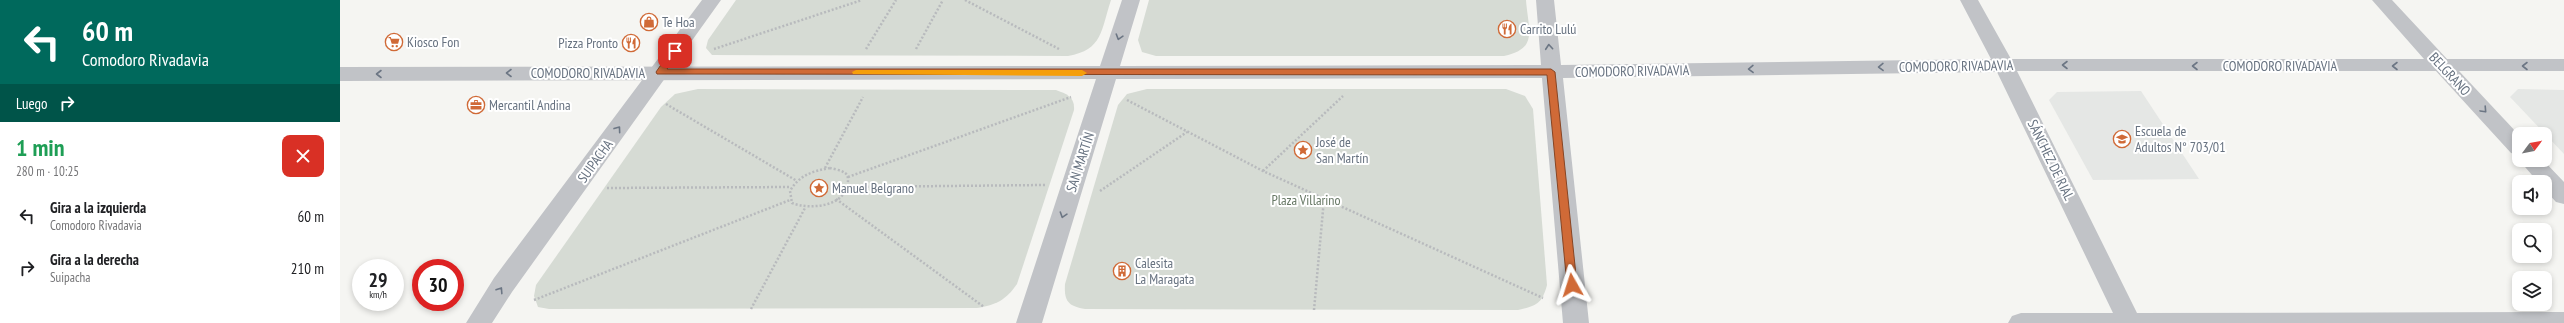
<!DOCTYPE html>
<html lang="es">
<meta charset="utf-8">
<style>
body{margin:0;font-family:"PT Sans Narrow",sans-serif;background:#f6f6f6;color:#202124;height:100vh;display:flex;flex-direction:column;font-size:15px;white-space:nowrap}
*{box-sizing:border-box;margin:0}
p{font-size:13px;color:#757577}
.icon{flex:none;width:22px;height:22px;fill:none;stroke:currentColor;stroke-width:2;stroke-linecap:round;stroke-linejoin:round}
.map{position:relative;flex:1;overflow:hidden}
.side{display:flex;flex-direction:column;background:#fff;width:340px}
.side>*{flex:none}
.top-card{background:#00695c;color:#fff;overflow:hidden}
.needle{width:26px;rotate:58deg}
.buttons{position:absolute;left:2172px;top:127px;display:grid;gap:8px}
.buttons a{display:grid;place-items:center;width:40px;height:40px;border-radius:8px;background:#fff;box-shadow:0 2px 6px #0003;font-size:20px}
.speed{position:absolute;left:12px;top:259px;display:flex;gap:8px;font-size:20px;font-weight:700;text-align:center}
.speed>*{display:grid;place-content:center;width:52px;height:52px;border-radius:50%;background:#fff;box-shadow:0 2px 6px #0003;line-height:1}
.speed small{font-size:10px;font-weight:400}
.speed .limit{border:6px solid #d22;background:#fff;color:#111}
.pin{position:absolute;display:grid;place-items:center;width:34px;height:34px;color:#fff;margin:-17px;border-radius:8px;box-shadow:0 2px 6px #0006}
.me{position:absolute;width:44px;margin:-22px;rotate:354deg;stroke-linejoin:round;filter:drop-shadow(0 0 3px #0008)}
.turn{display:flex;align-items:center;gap:14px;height:84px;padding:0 16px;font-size:18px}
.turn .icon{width:52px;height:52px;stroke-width:2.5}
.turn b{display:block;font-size:28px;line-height:34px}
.then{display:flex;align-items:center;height:38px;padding:0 16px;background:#0003;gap:8px;font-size:15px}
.round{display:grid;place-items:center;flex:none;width:42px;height:42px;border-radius:8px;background:#f6f6f6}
.overview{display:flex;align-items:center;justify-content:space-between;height:68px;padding:0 16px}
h1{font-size:24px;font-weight:800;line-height:30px;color:#1e9e55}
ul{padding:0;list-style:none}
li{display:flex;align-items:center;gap:12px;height:52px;padding:0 16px}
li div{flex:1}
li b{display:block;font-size:15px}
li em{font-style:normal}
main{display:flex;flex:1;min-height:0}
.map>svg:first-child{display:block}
</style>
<main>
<section class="side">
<div class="top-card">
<div class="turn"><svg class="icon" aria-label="left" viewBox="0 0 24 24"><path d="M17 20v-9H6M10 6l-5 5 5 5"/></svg><div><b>60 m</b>Comodoro Rivadavia</div></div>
<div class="then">Luego<svg class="icon" aria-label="right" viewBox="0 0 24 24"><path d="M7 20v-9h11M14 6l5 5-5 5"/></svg></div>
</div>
<div class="overview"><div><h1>1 min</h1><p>280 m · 10:25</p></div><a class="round" style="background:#d93025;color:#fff"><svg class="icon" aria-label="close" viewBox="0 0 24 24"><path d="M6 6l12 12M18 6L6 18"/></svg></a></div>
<ul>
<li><svg class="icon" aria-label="left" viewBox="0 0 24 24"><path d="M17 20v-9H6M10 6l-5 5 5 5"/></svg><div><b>Gira a la izquierda</b><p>Comodoro Rivadavia</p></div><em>60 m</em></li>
<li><svg class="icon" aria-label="right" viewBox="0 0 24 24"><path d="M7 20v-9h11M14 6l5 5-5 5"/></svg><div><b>Gira a la derecha</b><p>Suipacha</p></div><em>210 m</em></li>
</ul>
</section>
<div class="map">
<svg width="2224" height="323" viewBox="0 0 2224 323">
<rect width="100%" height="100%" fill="#f5f5f2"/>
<g fill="#e5e7e5">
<path d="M2178 89 2224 90V154L2170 97Z"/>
<path d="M1801 91 1859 179 1753 180 1709 100 1717 92Z"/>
</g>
<g fill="#d6dbd4">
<path d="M396 0H771C761 30 763 50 728 56L372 55 366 48 368 40Z"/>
<path d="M809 0H1186C1188 29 1199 49 1164 56H816L802 52 798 40Z"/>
<path d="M358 89 716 90C727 94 735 97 734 110L677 284C666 300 656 305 637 308L209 309 198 307 194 296 196 285 321 107 335 94Z"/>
<path d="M807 89H1166L1185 96 1193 109 1207 285C1202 304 1196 306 1178 310L745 309C728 306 724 301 725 284L778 105 787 94Z"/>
</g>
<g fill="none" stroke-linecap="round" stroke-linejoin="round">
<g stroke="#b8babd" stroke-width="2.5" stroke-dasharray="2 2" stroke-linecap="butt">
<path d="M625 0 719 49"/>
<path d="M374 49 522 0"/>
<path d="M526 49 556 0"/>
<path d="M576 49 603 0"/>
<path d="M787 100 923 171 1203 298"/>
<path d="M326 104 457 181"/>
<path d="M485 168 523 97"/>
<path d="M490 168C494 169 501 170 505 173 508 175 508 178 508 181 507 207 470 210 452 203L450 191C459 175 473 171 490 168Z"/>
<path d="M923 171 1003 96"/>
<path d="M508 177 731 97"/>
<path d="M507 187 705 185"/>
<path d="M267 188 451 187"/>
<path d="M760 191 847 132"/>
<path d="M496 199 644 307"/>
<path d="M194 300 450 200"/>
<path d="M411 309 465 208"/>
<path d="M974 310 984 199"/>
</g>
<g fill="#c1c3c7" fill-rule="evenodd">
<path d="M782 0H800L780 66 1201 65 1196 0H1214L1221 65 1651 59 1620 0H1638L1671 59H2084L2032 0H2052L2107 59H2224V71H2119L2179 135V155L2171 153 2096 71H1677L1797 313 2224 312V323H1668L1672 316 1681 313H1773L1657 72 1223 78 1249 323H1223L1202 78 776 79 702 323H676L756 79 0 81V67L760 66Z"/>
<path d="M2179 160H2203L2224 182V204L2216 202 2205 190V182H2198Z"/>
</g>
<path fill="#c1c3c7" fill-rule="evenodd" d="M362 0H381L172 292 152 323H126L154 278Z"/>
</g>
<defs><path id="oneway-chevron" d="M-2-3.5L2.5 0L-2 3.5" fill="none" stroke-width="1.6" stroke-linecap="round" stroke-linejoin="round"/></defs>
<g stroke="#6c7684">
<use href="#oneway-chevron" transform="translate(779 37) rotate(107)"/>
<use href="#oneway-chevron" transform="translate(1209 47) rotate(-95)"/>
<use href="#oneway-chevron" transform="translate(1725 65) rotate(-180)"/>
<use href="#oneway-chevron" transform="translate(1855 66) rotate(-180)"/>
<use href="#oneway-chevron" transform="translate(2055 66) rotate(-180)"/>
<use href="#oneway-chevron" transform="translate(2185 66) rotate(180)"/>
<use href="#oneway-chevron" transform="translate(1541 67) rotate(179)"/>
<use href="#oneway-chevron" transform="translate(1411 69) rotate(179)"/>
<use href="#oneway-chevron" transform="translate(169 73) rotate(180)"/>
<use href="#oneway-chevron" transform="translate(39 74) rotate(180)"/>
<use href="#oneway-chevron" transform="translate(2144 110) rotate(47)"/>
<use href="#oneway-chevron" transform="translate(278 129) rotate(-54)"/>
<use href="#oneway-chevron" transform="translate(723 215) rotate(108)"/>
<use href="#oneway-chevron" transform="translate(160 290) rotate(-57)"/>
</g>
<path fill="#d06a37" stroke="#874524" d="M332 49 339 51 327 69H1211L1215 72 1237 285 1232 289 1227 285 1207 75 317 74 316 72Z"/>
<path fill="#f59e0b" d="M516 70H742L747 73 742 76 513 74 512 72Z"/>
<defs>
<symbol id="shop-ring" viewBox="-11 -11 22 22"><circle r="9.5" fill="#fff" stroke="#d06a37" stroke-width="1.5"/><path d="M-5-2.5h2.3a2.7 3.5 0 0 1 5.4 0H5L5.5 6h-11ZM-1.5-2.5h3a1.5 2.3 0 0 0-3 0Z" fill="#d06a37"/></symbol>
<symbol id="restaurant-ring" viewBox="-11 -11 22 22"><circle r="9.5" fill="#fff" stroke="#d06a37" stroke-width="1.5"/><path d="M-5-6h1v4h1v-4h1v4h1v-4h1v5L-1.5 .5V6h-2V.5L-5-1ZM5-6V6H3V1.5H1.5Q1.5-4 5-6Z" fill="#d06a37"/></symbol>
<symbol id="supermarket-ring" viewBox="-11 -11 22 22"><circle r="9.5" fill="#fff" stroke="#d06a37" stroke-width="1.5"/><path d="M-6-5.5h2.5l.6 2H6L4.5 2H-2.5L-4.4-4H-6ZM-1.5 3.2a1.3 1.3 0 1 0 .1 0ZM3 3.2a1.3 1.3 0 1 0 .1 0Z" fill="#d06a37"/></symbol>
<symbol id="office-ring" viewBox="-11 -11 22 22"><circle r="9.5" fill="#fff" stroke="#d06a37" stroke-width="1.5"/><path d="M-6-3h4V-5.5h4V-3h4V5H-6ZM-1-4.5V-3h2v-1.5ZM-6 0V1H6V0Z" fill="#d06a37"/></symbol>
<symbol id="school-ring" viewBox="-11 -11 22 22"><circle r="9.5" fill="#fff" stroke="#d06a37" stroke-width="1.5"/><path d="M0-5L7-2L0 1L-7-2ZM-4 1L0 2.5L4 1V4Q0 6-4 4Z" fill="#d06a37"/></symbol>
<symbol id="sight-ring" viewBox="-11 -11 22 22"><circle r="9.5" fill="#fff" stroke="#d06a37" stroke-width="1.5"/><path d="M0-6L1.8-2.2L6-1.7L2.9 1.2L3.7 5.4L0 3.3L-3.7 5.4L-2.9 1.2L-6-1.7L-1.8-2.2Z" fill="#d06a37"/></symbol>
<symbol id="building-ring" viewBox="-11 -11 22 22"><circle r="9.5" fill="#fff" stroke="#d06a37" stroke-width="1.5"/><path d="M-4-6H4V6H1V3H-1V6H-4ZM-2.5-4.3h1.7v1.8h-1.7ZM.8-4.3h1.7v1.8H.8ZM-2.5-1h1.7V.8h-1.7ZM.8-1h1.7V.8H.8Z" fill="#d06a37"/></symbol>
</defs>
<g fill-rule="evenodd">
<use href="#shop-ring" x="299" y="12" width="20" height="20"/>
<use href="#restaurant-ring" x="1157" y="19" width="20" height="20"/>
<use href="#supermarket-ring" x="44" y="32" width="20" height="20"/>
<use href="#restaurant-ring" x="281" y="33" width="20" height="20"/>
<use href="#office-ring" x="126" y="95" width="20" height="20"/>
<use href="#school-ring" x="1772" y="129" width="20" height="20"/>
<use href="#sight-ring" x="953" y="140" width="20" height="20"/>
<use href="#sight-ring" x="469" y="178" width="20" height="20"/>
<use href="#building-ring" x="772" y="261" width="20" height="20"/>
</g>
<g text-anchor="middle" stroke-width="4" stroke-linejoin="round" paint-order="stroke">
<g font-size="14" fill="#677280" stroke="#fff" text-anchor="start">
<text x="322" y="27">Te Hoa</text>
<text x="1180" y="34">Carrito Lulú</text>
<text x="67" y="47">Kiosco Fon</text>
<text x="278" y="48" text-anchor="end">Pizza Pronto</text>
<text x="149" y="110">Mercantil Andina</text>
<text x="1795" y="136">Escuela de<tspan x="1795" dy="16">Adultos N° 703/01</tspan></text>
<text x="976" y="147">José de<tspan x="976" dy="16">San Martín</tspan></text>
<text x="492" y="193">Manuel Belgrano</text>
<text x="795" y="268">Calesita<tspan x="795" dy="16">La Maragata</tspan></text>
</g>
<g font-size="14" fill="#677280" stroke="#fff">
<text transform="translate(1616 66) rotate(-1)" y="5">COMODORO RIVADAVIA</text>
<text x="1940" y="71">COMODORO RIVADAVIA</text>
<text transform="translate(1292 71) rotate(-1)" y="5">COMODORO RIVADAVIA</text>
<text x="248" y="78">COMODORO RIVADAVIA</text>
<text transform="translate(2110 74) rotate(47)" y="5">BELGRANO</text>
<text transform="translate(1711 160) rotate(64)" y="5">SÁNCHEZ DE RIAL</text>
<text transform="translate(255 161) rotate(-54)" y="5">SUIPACHA</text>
<text transform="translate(740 162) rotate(-72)" y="5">SAN MARTÍN</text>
</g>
<g font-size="14" fill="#677865" stroke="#fff">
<text x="966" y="205">Plaza Villarino</text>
</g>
</g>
</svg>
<div class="buttons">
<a><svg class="needle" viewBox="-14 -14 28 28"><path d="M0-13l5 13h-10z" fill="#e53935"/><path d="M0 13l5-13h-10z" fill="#757577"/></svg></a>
<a><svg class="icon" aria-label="sound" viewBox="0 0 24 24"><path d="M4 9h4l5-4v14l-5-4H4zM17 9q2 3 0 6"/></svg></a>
<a><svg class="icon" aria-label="search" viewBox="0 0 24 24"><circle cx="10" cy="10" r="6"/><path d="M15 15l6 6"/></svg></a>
<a><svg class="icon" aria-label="layers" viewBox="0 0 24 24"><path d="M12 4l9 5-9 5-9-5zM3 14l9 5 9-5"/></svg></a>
</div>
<div class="speed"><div>29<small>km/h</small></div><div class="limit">30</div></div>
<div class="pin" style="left:335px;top:51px;background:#d93025"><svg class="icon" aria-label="arrive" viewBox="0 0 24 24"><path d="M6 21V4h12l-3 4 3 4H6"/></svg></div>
<svg class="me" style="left:1232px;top:285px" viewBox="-20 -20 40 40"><path d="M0-17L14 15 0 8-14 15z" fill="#d06a37" stroke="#fff" stroke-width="4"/></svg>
</div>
</main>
